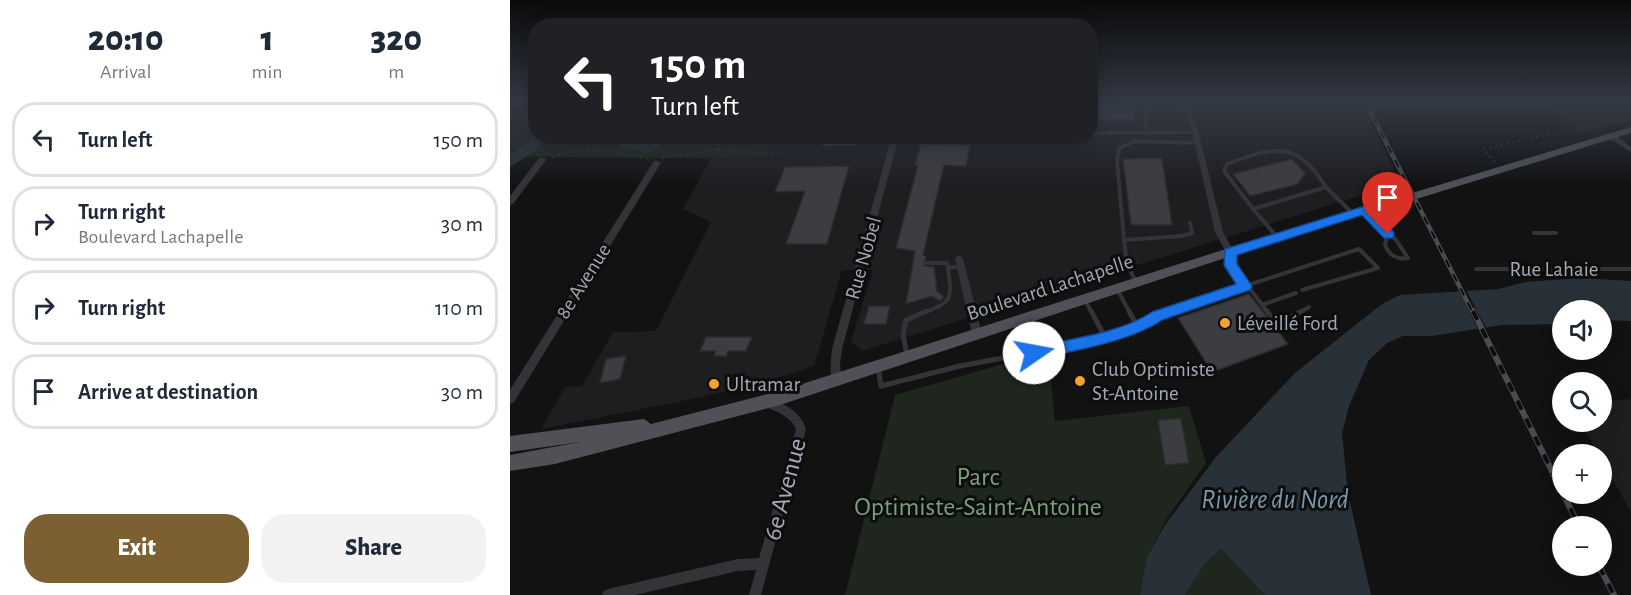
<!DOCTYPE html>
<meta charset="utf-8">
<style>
body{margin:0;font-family:"Alegreya Sans",sans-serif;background:#f2f2f3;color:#1f2937;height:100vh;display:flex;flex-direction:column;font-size:22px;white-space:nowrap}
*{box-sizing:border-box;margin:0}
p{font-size:20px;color:#747a83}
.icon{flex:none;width:33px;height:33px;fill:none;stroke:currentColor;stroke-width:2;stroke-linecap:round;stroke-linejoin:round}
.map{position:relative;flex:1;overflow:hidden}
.side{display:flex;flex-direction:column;background:#fff;width:510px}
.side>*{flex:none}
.top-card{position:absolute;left:18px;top:18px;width:570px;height:126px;border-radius:24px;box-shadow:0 3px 15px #0003;background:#202124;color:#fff;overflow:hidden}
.fabs{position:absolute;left:1042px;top:300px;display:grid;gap:12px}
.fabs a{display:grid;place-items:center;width:60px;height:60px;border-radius:50%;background:#fff;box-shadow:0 3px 15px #0003;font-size:30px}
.pin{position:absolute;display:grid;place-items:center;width:51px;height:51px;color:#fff;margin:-62px -26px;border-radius:50% 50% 50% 0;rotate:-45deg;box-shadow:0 0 6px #0007}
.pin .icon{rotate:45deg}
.me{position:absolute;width:66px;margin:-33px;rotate:78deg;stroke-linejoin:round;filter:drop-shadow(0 0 4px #0008)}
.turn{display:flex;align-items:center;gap:21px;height:126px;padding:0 24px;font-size:27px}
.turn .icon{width:78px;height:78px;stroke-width:2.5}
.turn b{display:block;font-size:42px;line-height:51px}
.eta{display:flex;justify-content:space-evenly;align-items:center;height:102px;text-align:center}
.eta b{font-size:36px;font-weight:800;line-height:42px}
.action{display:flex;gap:12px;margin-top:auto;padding:12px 24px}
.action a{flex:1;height:69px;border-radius:24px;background:#7d6032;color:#fff;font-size:24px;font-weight:800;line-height:69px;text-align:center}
.action a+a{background:#f2f2f3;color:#1f2937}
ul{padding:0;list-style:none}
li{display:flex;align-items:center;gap:18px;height:75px;margin:0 12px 9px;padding:0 12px;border:3px solid #e0e1e3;border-radius:24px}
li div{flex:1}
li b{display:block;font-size:22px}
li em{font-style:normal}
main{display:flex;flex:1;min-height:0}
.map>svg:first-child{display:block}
</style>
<main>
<section class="side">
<div class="eta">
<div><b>20:10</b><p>Arrival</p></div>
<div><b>1</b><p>min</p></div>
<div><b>320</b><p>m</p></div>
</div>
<ul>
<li><svg class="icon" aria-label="left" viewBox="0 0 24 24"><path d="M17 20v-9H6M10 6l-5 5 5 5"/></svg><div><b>Turn left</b></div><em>150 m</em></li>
<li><svg class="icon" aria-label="right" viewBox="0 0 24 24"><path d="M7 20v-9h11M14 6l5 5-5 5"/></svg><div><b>Turn right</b><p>Boulevard Lachapelle</p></div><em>30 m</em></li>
<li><svg class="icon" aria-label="right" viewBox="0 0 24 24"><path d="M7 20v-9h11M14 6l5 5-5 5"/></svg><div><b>Turn right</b></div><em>110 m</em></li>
<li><svg class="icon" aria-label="arrive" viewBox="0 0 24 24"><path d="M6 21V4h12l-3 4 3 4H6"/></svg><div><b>Arrive at destination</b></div><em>30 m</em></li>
</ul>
<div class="action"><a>Exit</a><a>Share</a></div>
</section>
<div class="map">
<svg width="1121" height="595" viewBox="0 0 1121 595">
<rect width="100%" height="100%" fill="#121213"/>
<g fill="#1e1e20">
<path d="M581 103H851L891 183 352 351 341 342 363 270H332L304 366 251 383 182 399 31 429 55 387 72 386 103 332 146 331 201 222 173 209 201 158 253 156 263 137 580 136Z"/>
<path d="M1039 103H1121V120L1071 134Z"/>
<path d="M1121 399V512L1092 460V454H1089L1077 434 1085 422H1092V411L1098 401Z"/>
</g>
<g fill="#1e261e">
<path d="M23 103H25L26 136 263 137 253 156C169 160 84 156 0 157V130Z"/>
<path d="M538 351 545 421 679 406 696 463 656 520 639 554 630 595H335L385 395Z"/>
<path d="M711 549 755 595H675L694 565Z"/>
</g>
<path fill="#283137" d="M1070 278 1121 281V321L1092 320V310H1053V324L992 325 922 336H893L877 343 859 360 839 406 832 433 838 493 861 595H755L711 549 694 565 675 595H630L637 557 655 525 706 457 785 373 872 304 890 295 988 289 1016 282Z"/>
<path fill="#121213" d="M948 288H955L977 330 969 332Z"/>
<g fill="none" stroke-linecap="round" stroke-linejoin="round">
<g fill="#283137" fill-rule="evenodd">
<path d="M26 132V136H35L28 149 0 167V155L17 143Z"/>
<path d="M103 136H118L120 141C137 142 148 136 164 136L141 152 111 148Z"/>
</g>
</g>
<g fill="#3c3d40" stroke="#2c2c2f" stroke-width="1.5">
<path d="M581 103H622L624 120H582Z"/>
<path d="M316 136H351L348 145 312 146Z"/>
<path d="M411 144 460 145 456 166 434 165 413 255 416 256 414 266 424 267 427 291 434 297 430 301 422 296 396 304 405 251 386 248 408 165H405Z"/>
<path d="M652 158 662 225H621L613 159Z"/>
<path d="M782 159 795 173 788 184 740 196 723 174Z"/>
<path d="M339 166 317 244H276L295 191 265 192 275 167Z"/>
<path d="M739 294 778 344 702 372 668 318Z"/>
<path d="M359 306H380L376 324H354Z"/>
<path d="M196 337H242L236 351H218L216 356H204L206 351H190Z"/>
<path d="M116 356 110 379 90 383 96 359Z"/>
<path d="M671 418 679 463 655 465 648 420Z"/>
</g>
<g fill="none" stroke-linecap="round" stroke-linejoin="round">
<g stroke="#393b3f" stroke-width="1.5" stroke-dasharray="2 4" stroke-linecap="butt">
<path d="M1070 103 1073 107"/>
<path d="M207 150 273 154"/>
<path d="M77 151 104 152 139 159"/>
<path d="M42 157 65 150 78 151"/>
<path d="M152 158 206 150 214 136"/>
<path d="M985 162 973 149 1058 130 1034 103"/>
</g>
<g stroke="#333438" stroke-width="4">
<path d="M634 103 637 133"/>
<path d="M666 103 670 106 678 103"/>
<path d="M580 133 686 132"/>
<path d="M385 139 409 136"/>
<path d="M743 209 714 171 717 164C765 146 786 140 816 187"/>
<path d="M855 210 886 240 898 258C887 260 878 255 875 244L878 235"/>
<path d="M1024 233H1046"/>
<path d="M767 237 743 209 816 187 843 214"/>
<path d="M614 240 607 160 609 148 626 141 689 143"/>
<path d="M417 263H437L438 268"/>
<path d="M966 269H1121"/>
<path d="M626 282 617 264 614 240 672 236 682 233 680 223"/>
<path d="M735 286 849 249 868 268 792 290"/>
<path d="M735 286 741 290 758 313"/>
<path d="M607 289 620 313"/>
<path d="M575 300 582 313"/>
<path d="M752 305 786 293"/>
<path d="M413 313C443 302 442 299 438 268L451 266"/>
<path d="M657 313 735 286 720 265V252"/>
<path d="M789 313 799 307"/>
</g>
<g stroke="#333438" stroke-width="5">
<path d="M581 311 595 337"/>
<path d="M619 311 627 326"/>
<path d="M757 311 767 325 792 311"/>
<path d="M397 355 393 335 396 320 417 311"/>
<path d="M368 367 371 386 450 366 583 341 629 326 662 311"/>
</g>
<g fill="#333438" fill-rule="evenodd">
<path d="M670 104 680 112 686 122 713 232 724 252 723 254H717L705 232 680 122 675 114 667 106Z"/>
<path d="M1098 134H1104L1121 147V152L1098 138Z"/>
<path d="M382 136H389L332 349 330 364 332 380 331 383 327 384 323 383C319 372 321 361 322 349Z"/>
<path d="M29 158H35L36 160 3 204 0 205V196Z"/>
<path d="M144 161H147L151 163 4 402 0 404V390Z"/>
<path d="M449 255 453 258 472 334 470 337 467 338 464 337 462 334 445 258Z"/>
<path d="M255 397C274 405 289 408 296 429L251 595H239L246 570 228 571 125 595H92L94 591 98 589 228 559 249 558 286 429C280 415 265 411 251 405L250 402 251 399Z"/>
</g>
<path fill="#4f5157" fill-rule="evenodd" d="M1121 127V133L724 255 270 405 45 464 0 471V455L70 442 0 452V436L134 419 141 424 270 391 716 249Z"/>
<defs>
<path id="rail-far1" d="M856 103 963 313"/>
<g id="rail">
<path d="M963 311 1069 526"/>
<path d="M1089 566 1104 595"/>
</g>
</defs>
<use href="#rail-far1" stroke="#4a4c51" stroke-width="4.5"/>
<use href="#rail" stroke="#4a4c51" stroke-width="6"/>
<use href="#rail-far1" stroke="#0d0d0e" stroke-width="2" stroke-dasharray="8" stroke-linecap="butt"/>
<use href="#rail" stroke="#0d0d0e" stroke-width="4" stroke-dasharray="10" stroke-linecap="butt"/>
</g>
<linearGradient id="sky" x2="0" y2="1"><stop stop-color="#0a0a0a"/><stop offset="0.55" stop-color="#333944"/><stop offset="1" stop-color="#333944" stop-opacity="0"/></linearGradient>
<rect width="1121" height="186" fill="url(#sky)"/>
<path fill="#1a73e8" stroke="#114b97" stroke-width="1.5" d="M855 206 859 207 883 231 884 234 883 238H874L852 215 727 255V264L742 286 740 290 652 320C620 342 562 351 524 359L518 358 516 353 518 349 524 347C560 339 611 333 642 312L726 284 714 265 715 249Z"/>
<g fill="#f1a32b" stroke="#0d0d0e" stroke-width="2">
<circle cx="715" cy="323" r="6"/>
<circle cx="570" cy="381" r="6"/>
<circle cx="204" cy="384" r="6"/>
</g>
<g text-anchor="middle" stroke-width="6" stroke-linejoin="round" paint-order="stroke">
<g font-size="21" fill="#a3a9b4" stroke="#0d0d0e">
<text transform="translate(353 258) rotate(-74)" y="7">Rue Nobel</text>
<text x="1044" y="276">Rue Lahaie</text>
<text transform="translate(73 281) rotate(-58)" y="7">8e Avenue</text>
<text transform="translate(540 287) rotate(-18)" y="7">Boulevard Lachapelle</text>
</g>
<g font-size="21" fill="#a3a9b4" stroke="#0d0d0e" text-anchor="start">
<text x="727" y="330">Léveillé Ford</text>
<text x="582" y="376">Club Optimiste<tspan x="582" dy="24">St-Antoine</tspan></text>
<text x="216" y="391">Ultramar</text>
</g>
<g font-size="26" fill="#7a9f7a" stroke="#0d0d0e">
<text x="468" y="485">Parc<tspan x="468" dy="30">Optimiste-Saint-Antoine</tspan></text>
</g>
<g font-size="26" fill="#a3a9b4" stroke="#0d0d0e">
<text transform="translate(274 489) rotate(-75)" y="9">6e Avenue</text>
</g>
<g font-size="27" font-style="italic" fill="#7999af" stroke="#0d0d0e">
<text x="765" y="508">Rivière du Nord</text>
</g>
</g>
</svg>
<div class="fabs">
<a><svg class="icon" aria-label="sound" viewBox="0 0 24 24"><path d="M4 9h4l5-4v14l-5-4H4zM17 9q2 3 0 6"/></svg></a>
<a><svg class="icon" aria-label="search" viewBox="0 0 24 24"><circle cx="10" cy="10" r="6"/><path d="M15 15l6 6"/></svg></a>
<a>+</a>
<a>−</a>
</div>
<div class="pin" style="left:878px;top:234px;background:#d93025"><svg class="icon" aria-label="arrive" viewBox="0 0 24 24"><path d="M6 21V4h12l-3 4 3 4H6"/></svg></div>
<svg class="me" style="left:524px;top:353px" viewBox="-20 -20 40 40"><circle r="19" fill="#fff"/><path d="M0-13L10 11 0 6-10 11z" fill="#1a73e8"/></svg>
<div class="top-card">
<div class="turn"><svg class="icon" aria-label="left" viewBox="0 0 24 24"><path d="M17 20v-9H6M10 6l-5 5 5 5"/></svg><div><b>150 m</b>Turn left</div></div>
</div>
</div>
</main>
